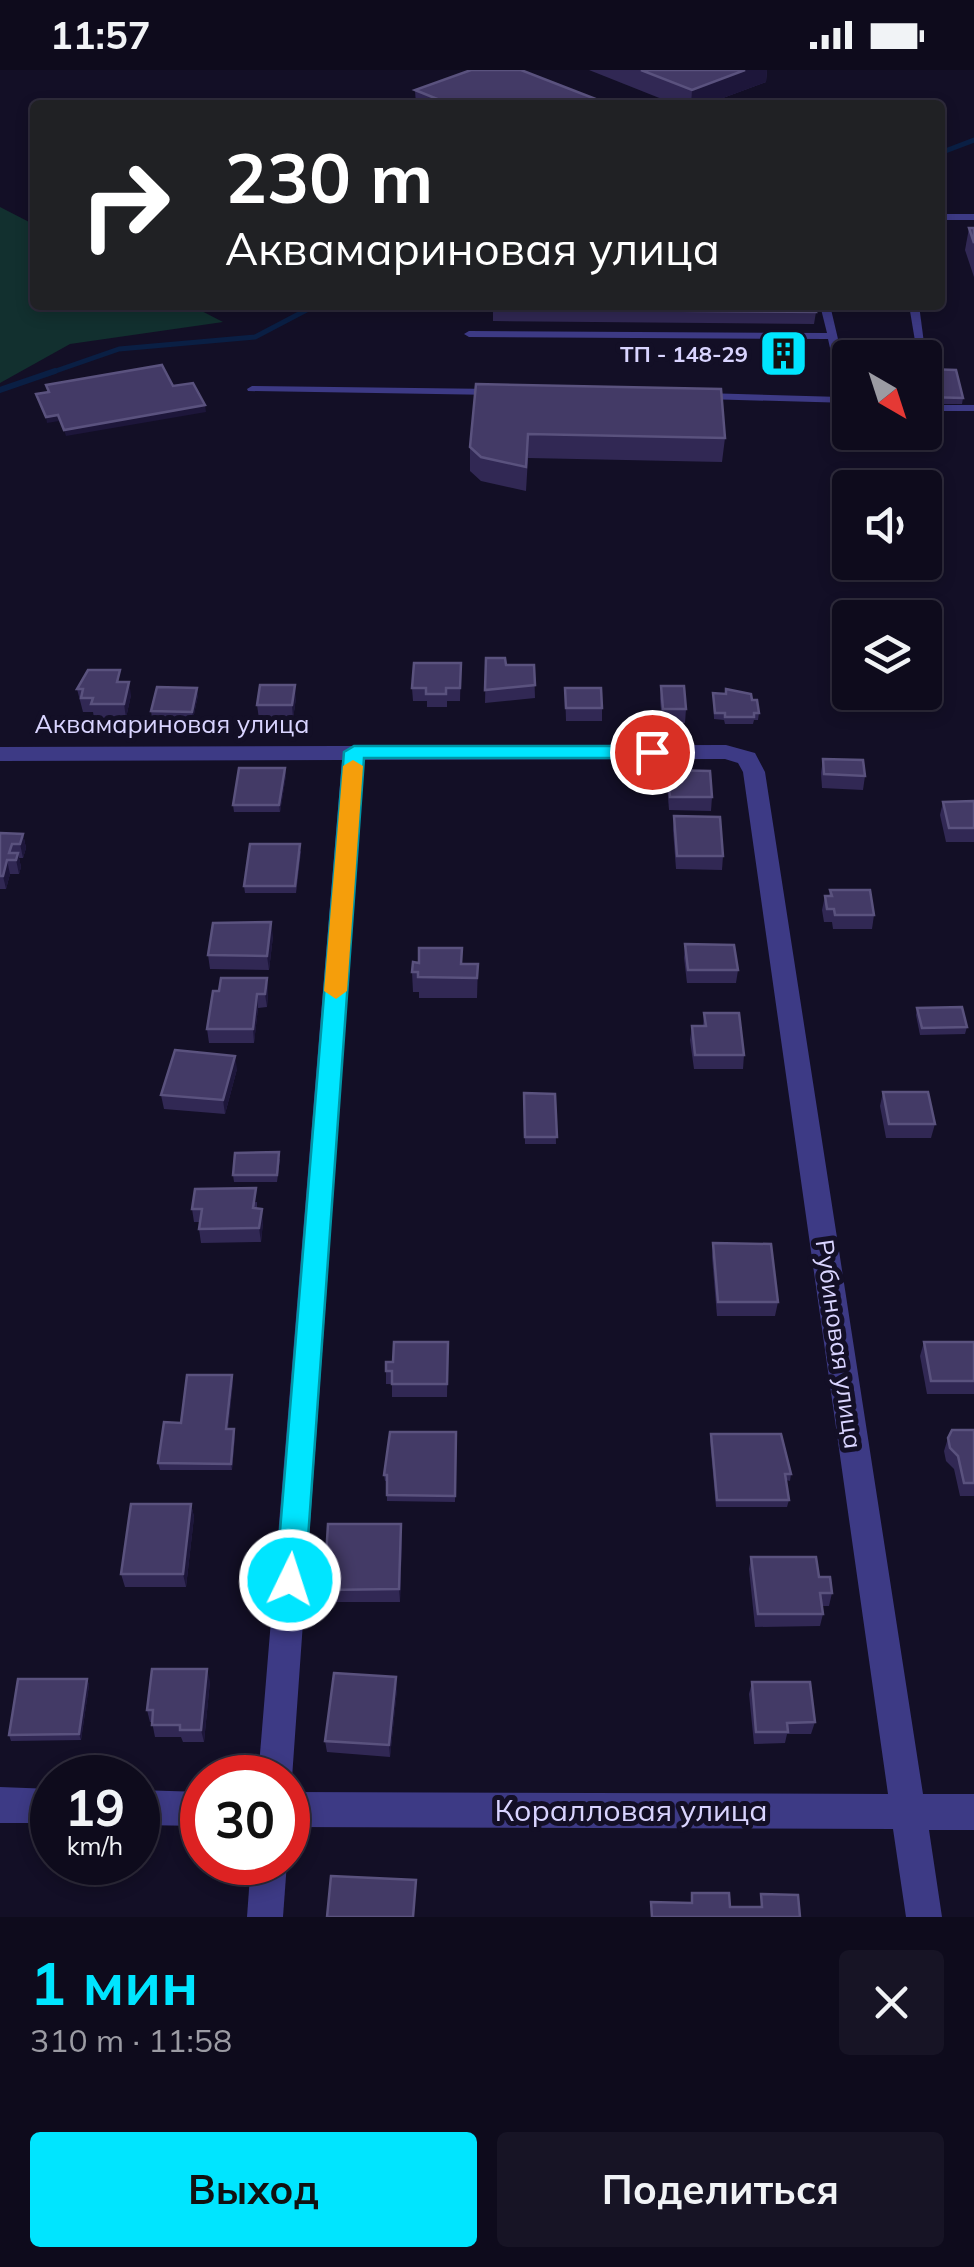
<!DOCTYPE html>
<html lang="ru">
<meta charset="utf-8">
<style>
body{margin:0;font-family:Mulish,sans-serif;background:#171425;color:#f1f3f6;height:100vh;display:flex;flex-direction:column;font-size:38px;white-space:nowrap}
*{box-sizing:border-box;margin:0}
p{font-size:32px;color:#9b9ba3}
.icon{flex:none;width:55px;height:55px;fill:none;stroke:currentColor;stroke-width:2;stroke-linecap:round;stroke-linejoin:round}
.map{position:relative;height:1847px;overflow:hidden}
.sheet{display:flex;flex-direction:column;background:#0e0b1c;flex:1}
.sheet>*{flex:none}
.top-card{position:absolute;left:30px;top:30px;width:915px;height:210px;border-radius:10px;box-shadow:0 5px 15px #0003,0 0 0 2px #2e2b3b;background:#202124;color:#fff;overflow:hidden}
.needle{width:65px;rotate:141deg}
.buttons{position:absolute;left:832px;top:270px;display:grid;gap:20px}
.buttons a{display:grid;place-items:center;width:110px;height:110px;border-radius:10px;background:#0e0b1c;box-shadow:0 5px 15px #0003,0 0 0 2px #2e2b3b;font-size:50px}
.speed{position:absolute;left:30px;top:1685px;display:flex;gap:20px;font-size:50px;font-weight:700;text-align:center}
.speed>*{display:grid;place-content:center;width:130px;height:130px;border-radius:50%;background:#0e0b1c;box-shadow:0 5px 15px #0003,0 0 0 2px #2e2b3b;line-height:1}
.speed small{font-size:25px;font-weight:400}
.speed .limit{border:15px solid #d22;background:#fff;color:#111}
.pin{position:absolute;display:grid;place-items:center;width:85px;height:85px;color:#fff;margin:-42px;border:5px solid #fff;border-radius:50%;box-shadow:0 2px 10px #0007}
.me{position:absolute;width:110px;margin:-55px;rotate:4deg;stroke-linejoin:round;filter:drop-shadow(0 0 8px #0008)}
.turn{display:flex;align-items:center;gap:35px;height:210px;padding:0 30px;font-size:45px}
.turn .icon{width:130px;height:130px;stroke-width:2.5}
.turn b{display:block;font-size:70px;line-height:85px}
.round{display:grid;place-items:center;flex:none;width:105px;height:105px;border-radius:10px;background:#171425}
.head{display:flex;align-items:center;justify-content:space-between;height:170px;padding:0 30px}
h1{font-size:60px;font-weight:700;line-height:75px;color:#00e5ff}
.cta{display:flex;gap:20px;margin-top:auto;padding:20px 30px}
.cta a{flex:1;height:115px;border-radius:10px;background:#00e5ff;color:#111;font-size:40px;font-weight:700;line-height:115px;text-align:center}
.cta a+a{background:#171425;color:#f1f3f6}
.status{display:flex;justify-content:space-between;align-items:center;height:70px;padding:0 50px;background:#0e0b1c;direction:ltr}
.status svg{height:28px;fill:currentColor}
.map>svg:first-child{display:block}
</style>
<div class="status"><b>11:57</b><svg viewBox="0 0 49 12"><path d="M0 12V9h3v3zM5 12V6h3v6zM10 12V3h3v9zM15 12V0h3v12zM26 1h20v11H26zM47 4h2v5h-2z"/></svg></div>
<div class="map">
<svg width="974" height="1847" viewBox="0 0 974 1847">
<rect width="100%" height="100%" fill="#130f26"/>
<path fill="#12302f" d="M0 137 35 155V235H190L223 252 70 274 0 313Z"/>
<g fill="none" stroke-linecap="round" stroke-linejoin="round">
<g stroke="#0a1f44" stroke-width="5">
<path d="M940 83 974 70"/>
<path d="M47 304 119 279 255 267 316 235"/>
</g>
<path stroke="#0a1f44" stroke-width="6" d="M0 320 55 301"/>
<g fill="#3d3a85" fill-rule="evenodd">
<rect x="940" y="144" width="34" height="6"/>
<path d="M820 235H830L850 320V333L704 329 699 326 704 323 841 327 828 269 469 267 464 264 469 261 827 263Z"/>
<path d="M909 235H919L924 273 915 271Z"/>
<path d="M252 316 496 319 501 322 496 325 248 321 247 319Z"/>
<rect x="925" y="335" width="49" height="6"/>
</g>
<g fill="#3d3a85" fill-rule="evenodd">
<path d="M726 675 755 683 765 702 923 1724H974V1760H929L942 1847H906L893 1759 288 1757V1722L888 1724 743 702 738 693 725 689 364 690 292 1708 288 1720V1708H258L342 690 0 691V677Z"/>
<path d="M0 1717 52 1719V1753H0Z"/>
<path d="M138 1720 202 1722V1756L138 1755Z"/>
<path d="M251 1792H287L283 1847H247Z"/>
</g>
</g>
<g fill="#312854">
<path d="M589 0H767L766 12 704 35H677Z"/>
<path d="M415 20 611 35H416Z"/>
<path d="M969 158H974V207L965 180Z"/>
<path d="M493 235 816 242 814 254 493 251Z"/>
<path d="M773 272 794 283V289L772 288Z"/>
<path d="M925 299 963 328 962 334H925Z"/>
<path d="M476 314 725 368 722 392 528 388 526 421 481 411 470 401V377Z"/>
<path d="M486 588 506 595H534L535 628 485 633Z"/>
<path d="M461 593 460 631H447V637H427V631H413L412 618Z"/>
<path d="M122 612 131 625 126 648H94L93 642H83L77 619Z"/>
<path d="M661 616 686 639 685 653H662L660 629Z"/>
<path d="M565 618 602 638V651H566Z"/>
<path d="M726 619 752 630 759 643 758 650H754L753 654H725L724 650 714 649 713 623 725 624Z"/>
<path d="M198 625 193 649 152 648 151 641Z"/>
<path d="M296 628 293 649H259L257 635Z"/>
<path d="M823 689 865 706 863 720 822 718 821 703Z"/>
<path d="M285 698 286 705 280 742H234L233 735Z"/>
<path d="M668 700 712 727 711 741 669 740 667 714Z"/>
<path d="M974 731V772H946L940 745 943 732Z"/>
<path d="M674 746 723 786 722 800 676 799 673 760Z"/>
<path d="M0 763 23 764 26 778 23 788H19L21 797 19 804H10L6 819H0Z"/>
<path d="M301 781 296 823H245L244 816Z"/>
<path d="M830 820 874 845 872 859H833L832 852H824L822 840 825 826H829Z"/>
<path d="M273 866 269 900 210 899 208 885Z"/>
<path d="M685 874 738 900 736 913H687L684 888Z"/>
<path d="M462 894H478L477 928H419V922H413L412 902Z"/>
<path d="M267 908 268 922 267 937 258 938 254 973H209L207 959 219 921Z"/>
<path d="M917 938 967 957 965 964 920 965 916 945Z"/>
<path d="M704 943 744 985 743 999H694L690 970 692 956H703Z"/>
<path d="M237 999 225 1044 164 1039 161 1025Z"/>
<path d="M883 1022 935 1054 931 1068H886L880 1036Z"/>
<path d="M524 1023 555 1024 556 1074H525Z"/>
<path d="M280 1089 277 1112H234L233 1105Z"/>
<path d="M257 1132V1138L263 1152 261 1172 201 1173 199 1159 200 1152H194L192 1139Z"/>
<path d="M713 1173 778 1232 775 1246H717L712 1187Z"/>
<path d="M448 1272 447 1327H392V1314H386V1301L393 1292Z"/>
<path d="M924 1272H974V1324H927L920 1286Z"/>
<path d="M232 1305 233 1312 228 1359 235 1366 232 1400H160L158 1393 181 1353Z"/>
<path d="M974 1360V1426H960L954 1399 946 1391 944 1381 948 1368Z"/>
<path d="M456 1362 455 1432 387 1431V1411H385L384 1405Z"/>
<path d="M711 1364 791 1404 790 1411 786 1410 789 1430 787 1437H716L710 1371Z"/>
<path d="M191 1434 194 1447 186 1517H125L121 1504Z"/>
<path d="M402 1467 400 1532H326L324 1520Z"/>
<path d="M751 1487 819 1507 832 1523 829 1536H822L823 1544 820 1556 755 1557 749 1499Z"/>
<path d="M87 1609 89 1615 81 1670 11 1671 9 1665Z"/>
<path d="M210 1611 204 1672H183L181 1667H155L152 1652H150L147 1640Z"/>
<path d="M752 1612 815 1652 811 1664H787L785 1673 754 1674 749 1624Z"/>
<path d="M397 1619 390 1687 327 1682 325 1671Z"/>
</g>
<g fill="#1d163a">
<path d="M745 0H767L766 12 704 35H691L692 20Z"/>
<path d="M205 335 206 342 66 366 64 360Z"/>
<path d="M58 345 59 351 47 353 46 347Z"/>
<path d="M129 612 131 625 126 648 124 634Z"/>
<path d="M295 615 296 628 293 649 292 635Z"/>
<path d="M197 618 198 625 193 649 192 642Z"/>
<path d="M285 698 286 705 280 742 279 735Z"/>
<path d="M23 764 26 778 23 788 20 774Z"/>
<path d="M18 783 21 797 19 804 16 790Z"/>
<path d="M7 790 10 804 6 819 3 806Z"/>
<path d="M271 852 273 866 269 900 267 886Z"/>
<path d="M267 908 268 922 267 937 265 924Z"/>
<path d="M257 924 258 938 254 973 253 959Z"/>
<path d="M235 986 237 999 225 1044 223 1030Z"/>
<path d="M262 1139 263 1152 261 1172 259 1158Z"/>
<path d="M232 1305 233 1312 227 1366 226 1359Z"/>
<path d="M234 1359 235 1366 232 1400 231 1394Z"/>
<path d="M191 1434 194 1447 186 1517 183 1504Z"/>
<path d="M401 1454 402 1467 400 1532 399 1519Z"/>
<path d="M207 1599 210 1611 204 1672 201 1660Z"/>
<path d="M396 1607 397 1619 390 1687 389 1675Z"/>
<path d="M87 1609 89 1615 81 1670 79 1664Z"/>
</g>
<g fill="#433a66" stroke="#5a527e" stroke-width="2.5">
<path d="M471 0H521L611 35H452L415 20Z"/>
<path d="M641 0H745L692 20Z"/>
<path d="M969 158H974V173Z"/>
<path d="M493 235H814L816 242 493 239Z"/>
<path d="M773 272 794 273V283L773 282Z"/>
<path d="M162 295 173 316 193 313 205 335 64 360 58 345 46 347 36 324 49 322 46 315Z"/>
<path d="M925 299 956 300 963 328 925 327Z"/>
<path d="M476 314 721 319 725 368 528 364 526 397 481 387 470 377Z"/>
<path d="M486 588H505L506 595H534L535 615 485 620Z"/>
<path d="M414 593H461L460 618H446V624H426V618H412Z"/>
<path d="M88 600H120L117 612H129L124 634H91L93 628H81L83 619H77Z"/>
<path d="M260 615H295L292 635H257Z"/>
<path d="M661 616H684L686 639H663Z"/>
<path d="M157 617 197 618 192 642 151 641Z"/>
<path d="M565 618H601L602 638H566Z"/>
<path d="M726 619 751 624 752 630H757L759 643H754V647H725V643H715L713 623 726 624Z"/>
<path d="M823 689 863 690 865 706 824 704Z"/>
<path d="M239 698H285L279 735H233Z"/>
<path d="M668 700 710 701 712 727H670Z"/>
<path d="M974 731V758H949L943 732Z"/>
<path d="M674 746 720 747 723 786H677Z"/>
<path d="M0 763 23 764 20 774H12L9 783H18L16 790H7L3 806H0Z"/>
<path d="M250 774H300L295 816H244Z"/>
<path d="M830 820H870L874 845H835L834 839H827L825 826H832Z"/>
<path d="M271 852 267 886 208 885 213 853Z"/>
<path d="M685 874 734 875 738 900H688Z"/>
<path d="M419 878H462L461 894H478L477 908 418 907V902H412L413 892 419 893Z"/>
<path d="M221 908H267L265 924H257L253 959H207L213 921H219Z"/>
<path d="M962 937 967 957 922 958 917 938Z"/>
<path d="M704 943H739L744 985H695L692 956H706Z"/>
<path d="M175 980 235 986 223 1030 161 1025Z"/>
<path d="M883 1022H928L935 1054H889Z"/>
<path d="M524 1023 555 1024 557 1067H525Z"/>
<path d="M279 1082 277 1105H233L235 1083Z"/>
<path d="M256 1118 253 1138 262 1139 259 1158 199 1159 202 1139H192L195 1119Z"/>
<path d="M713 1173 771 1174 778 1232H718Z"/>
<path d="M394 1272H448L447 1314H392V1301H386V1292H393Z"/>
<path d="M924 1272H974V1311H931Z"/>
<path d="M187 1305H232L226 1359H234L231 1394 158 1393 164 1352 181 1353Z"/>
<path d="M952 1360H974V1413H964L958 1386 950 1378 948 1368Z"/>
<path d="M390 1362H456L455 1426 387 1425V1405H384Z"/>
<path d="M711 1364H781L791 1404H785L789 1430H717Z"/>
<path d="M131 1434H191L183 1504H121Z"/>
<path d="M328 1454H401L399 1519 324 1520Z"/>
<path d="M751 1487H816L819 1507H830L832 1523H820L823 1544H758Z"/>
<path d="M152 1599H207L201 1660H180V1655H152L153 1640H147Z"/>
<path d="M334 1603 396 1607 389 1675 325 1671Z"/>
<path d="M18 1609H87L79 1664 9 1665Z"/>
<path d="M752 1612H810L815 1652 787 1653 788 1662H756Z"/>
<path d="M331 1806 416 1810 413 1847H327Z"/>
<path d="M692 1823H729L730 1837H762L761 1824 798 1825 800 1847H652L651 1832 692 1833Z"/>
</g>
<path fill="#00e5ff" stroke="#0095a6" stroke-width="2.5" d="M354 676H652L662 682 652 688H364L305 1510 301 1520 290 1524 280 1520 276 1510 344 682Z"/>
<path fill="#f59e0b" d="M353 690 363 696 347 921 336 929 324 921 343 696Z"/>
<defs>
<symbol id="building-square" viewBox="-11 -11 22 22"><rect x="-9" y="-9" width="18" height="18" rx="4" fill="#00e5ff" stroke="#130f26"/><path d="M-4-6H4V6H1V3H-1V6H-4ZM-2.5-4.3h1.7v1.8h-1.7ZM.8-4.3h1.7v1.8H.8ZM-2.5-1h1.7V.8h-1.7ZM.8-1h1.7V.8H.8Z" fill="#111"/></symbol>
</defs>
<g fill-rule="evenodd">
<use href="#building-square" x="756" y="256" width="55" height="55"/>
</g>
<g text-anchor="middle" stroke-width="10" stroke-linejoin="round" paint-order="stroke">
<g font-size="22" font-weight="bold" fill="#d9d4ff" stroke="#130f26" text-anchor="end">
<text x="748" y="292">ТП - 148-29</text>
</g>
<g font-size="25" fill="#d9d4ff" stroke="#130f26">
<text x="172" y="663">Аквамариновая улица</text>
<text transform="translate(839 1274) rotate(82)" y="9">Рубиновая улица</text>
</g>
<g font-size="30" fill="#d9d4ff" stroke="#130f26">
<text x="631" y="1751">Коралловая улица</text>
</g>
</g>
</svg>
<div class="buttons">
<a><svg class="needle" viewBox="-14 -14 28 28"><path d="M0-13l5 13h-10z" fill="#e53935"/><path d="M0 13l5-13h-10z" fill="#9b9ba3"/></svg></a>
<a><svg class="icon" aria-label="sound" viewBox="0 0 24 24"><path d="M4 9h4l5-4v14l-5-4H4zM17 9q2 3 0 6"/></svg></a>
<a><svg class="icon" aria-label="layers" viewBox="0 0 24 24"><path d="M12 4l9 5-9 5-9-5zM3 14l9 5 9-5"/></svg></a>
</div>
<div class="speed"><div>19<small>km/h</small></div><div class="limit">30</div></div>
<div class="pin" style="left:652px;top:682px;background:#d93025"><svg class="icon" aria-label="arrive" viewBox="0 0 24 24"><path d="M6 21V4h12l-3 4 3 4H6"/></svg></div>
<svg class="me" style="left:290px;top:1510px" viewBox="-20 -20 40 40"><circle r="17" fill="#00e5ff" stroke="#fff" stroke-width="3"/><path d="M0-11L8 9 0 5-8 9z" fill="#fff"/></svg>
<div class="top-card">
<div class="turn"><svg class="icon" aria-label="right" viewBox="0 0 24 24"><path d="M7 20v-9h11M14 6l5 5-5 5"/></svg><div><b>230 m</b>Аквамариновая улица</div></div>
</div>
</div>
<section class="sheet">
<div class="head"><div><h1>1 мин</h1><p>310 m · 11:58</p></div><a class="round"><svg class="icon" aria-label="close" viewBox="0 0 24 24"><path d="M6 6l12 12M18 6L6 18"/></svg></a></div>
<div class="cta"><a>Выход</a><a>Поделиться</a></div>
</section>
